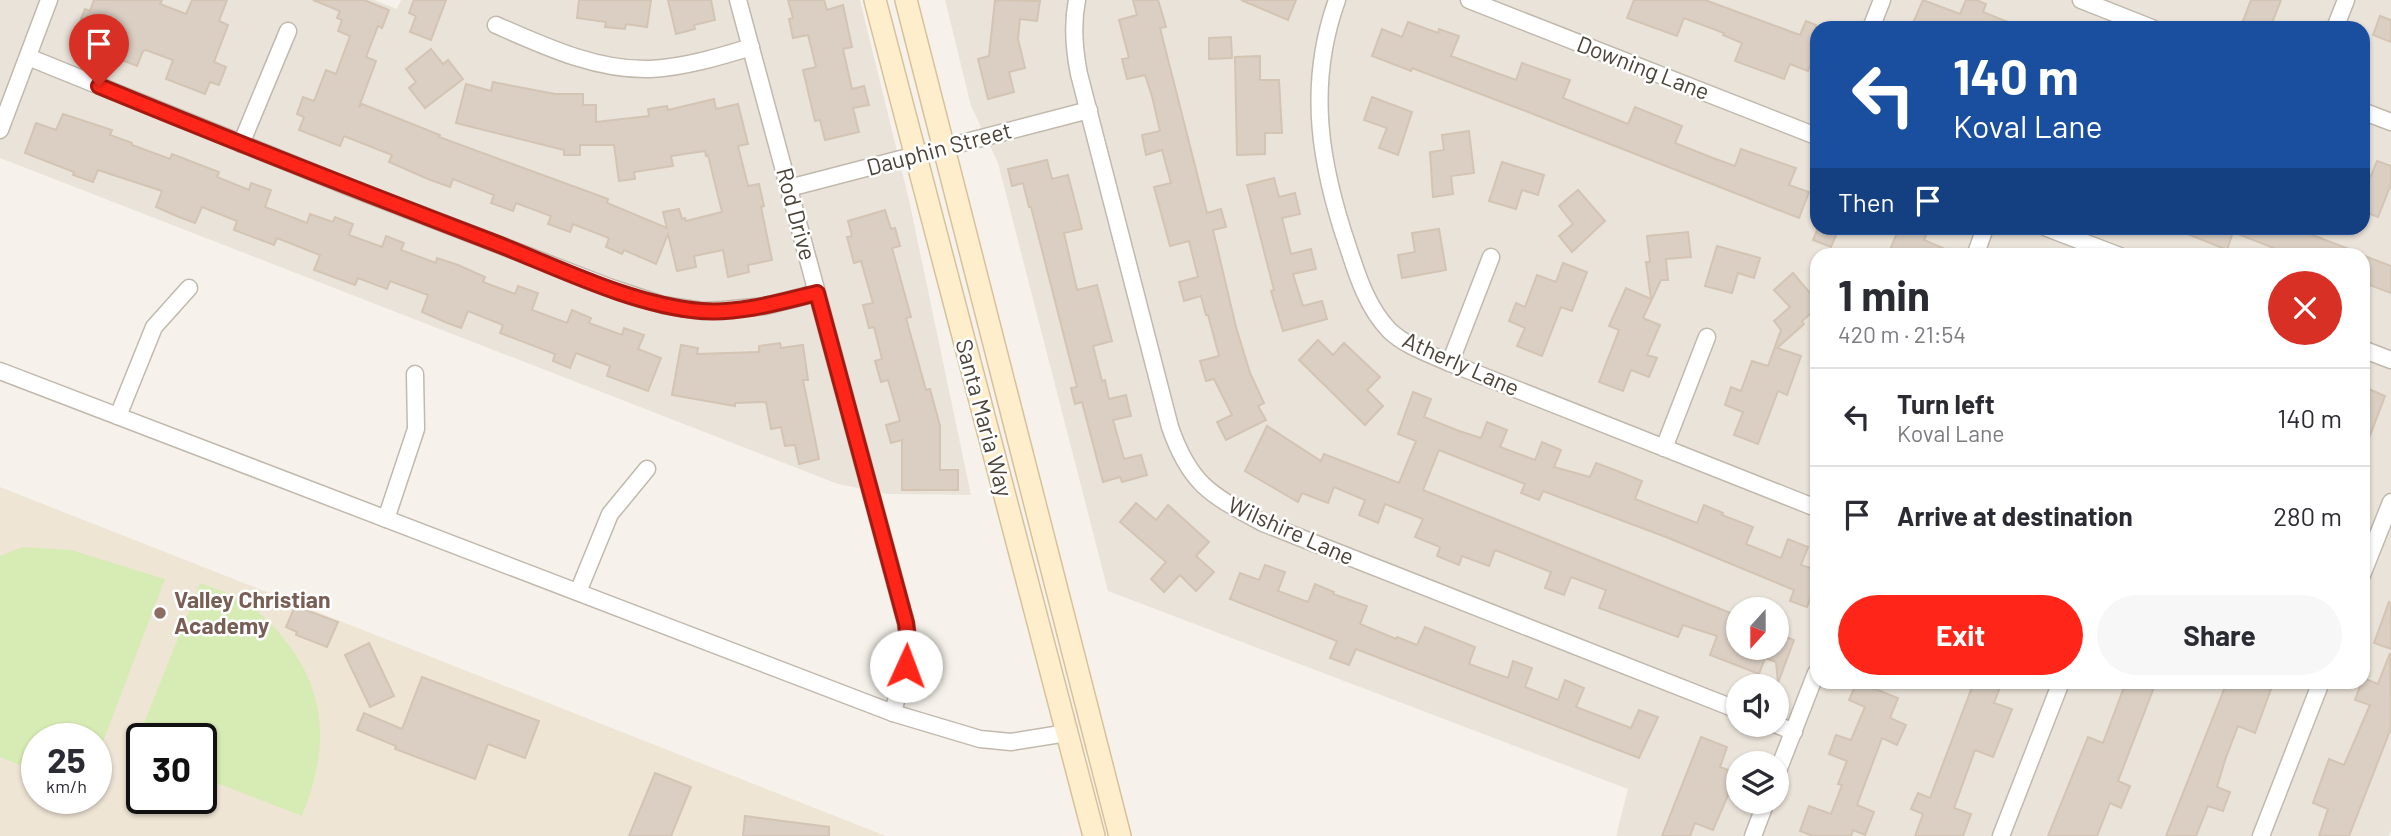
<!DOCTYPE html>
<meta charset="utf-8">
<style>
body{margin:0;font-family:Barlow,sans-serif;background:#f7f7f7;color:#2b2b33;height:100vh;display:flex;flex-direction:column;font-size:26px;white-space:nowrap}
*{box-sizing:border-box;margin:0}
p{font-size:23px;color:#7c7c81}
.icon{flex:none;width:38px;height:38px;fill:none;stroke:currentColor;stroke-width:2;stroke-linecap:round;stroke-linejoin:round}
.map{position:relative;flex:1;overflow:hidden}
.details{position:absolute;left:1810px;top:248px;width:560px;height:441px;display:flex;flex-direction:column;background:#fff;border-radius:21px;box-shadow:0 2px 5px #0004}
.details>*{flex:none}
.hud{position:absolute;left:1810px;top:21px;width:560px;height:214px;border-radius:21px;box-shadow:0 2px 5px #0004;background:#1a4fa0;color:#fff;overflow:hidden}
.needle{width:46px;rotate:201deg}
.fabs{position:absolute;left:1726px;top:597px;display:grid;gap:14px}
.fabs a{display:grid;place-items:center;width:63px;height:63px;border-radius:50%;background:#fff;box-shadow:0 2px 5px #0004;font-size:35px}
.speed{position:absolute;left:21px;top:723px;display:flex;gap:14px;font-size:35px;font-weight:700;text-align:center}
.speed>*{display:grid;place-content:center;width:91px;height:91px;border-radius:50%;background:#fff;box-shadow:0 2px 5px #0004;line-height:1}
.speed small{font-size:18px;font-weight:400}
.speed .limit{border:4px solid #111;border-radius:10px;background:#fff;color:#111}
.pin{position:absolute;display:grid;place-items:center;width:60px;height:60px;color:#fff;margin:-72px -30px;border-radius:50% 50% 50% 0;rotate:-45deg;box-shadow:0 0 7px #0007}
.pin .icon{rotate:45deg}
.me{position:absolute;width:77px;margin:-38px;rotate:2deg;stroke-linejoin:round;filter:drop-shadow(0 0 5px #0008)}
.turn{display:flex;align-items:center;gap:24px;height:147px;padding:0 28px;font-size:32px}
.turn .icon{width:91px;height:91px;stroke-width:2.5}
.turn b{display:block;font-size:49px;line-height:60px}
.then{display:flex;align-items:center;height:66px;padding:0 28px;background:#0003;gap:14px;font-size:26px}
.round{display:grid;place-items:center;flex:none;width:74px;height:74px;border-radius:37px;background:#f7f7f7}
.summary{display:flex;align-items:center;justify-content:space-between;height:119px;padding:0 28px}
h1{font-size:42px;font-weight:700;line-height:52px}
.cta{display:flex;gap:14px;margin-top:auto;padding:14px 28px}
.cta a{flex:1;height:80px;border-radius:42px;background:#ff2619;color:#fff;font-size:28px;font-weight:700;line-height:80px;text-align:center}
.cta a+a{background:#f7f7f7;color:#2b2b33}
ul{padding:0;list-style:none}
li{display:flex;align-items:center;gap:21px;height:98px;padding:0 28px;border-top:2px solid #e1e1e2}
li div{flex:1}
li b{display:block;font-size:26px}
li em{font-style:normal}
.map>svg:first-child{display:block}
</style>
<div class="map">
<svg width="2391" height="836" viewBox="0 0 2391 836">
<rect width="100%" height="100%" fill="#f6f2eb"/>
<g fill="#eae3d9" fill-rule="evenodd">
<path d="M0 0H374L397 9 401 0H860L909 200 971 495 888 494 838 484 0 158Z"/>
<path d="M945 0H2391V831L2389 836H1616L1628 789 1108 591 998 163 971 106ZM1816 28H2362V228H1816ZM1816 256H2362V682H1816ZM1738 609H1776V648H1738ZM1738 686H1776V724H1738ZM1738 763H1776V802H1738Z"/>
</g>
<path fill="#efe5d5" fill-rule="evenodd" d="M0 487 886 836H0ZM37 738H96V798H37ZM142 738H201V798H142Z"/>
<g fill="#d7ebb4">
<path d="M23 547 71 550 165 579 96 760V738H37V772L0 757V556Z"/>
<path d="M200 583C212 588 225 591 236 597 255 607 271 622 284 639 329 694 328 752 302 816L201 777V738H142V747L138 738Z"/>
</g>
<g fill="#dbcfc3" stroke="#d3c4b3" stroke-width="2">
<path d="M94 0H162L160 4 186 14 192 0H227L219 21 228 25 214 62 226 67 219 85 210 82 205 94 166 79 173 60 146 50 143 51 137 66 77 42 81 34 76 32 85 9 90 11Z"/>
<path d="M313 0H364L389 10 382 28 378 26 366 57 376 61 359 107 362 104 440 135 439 137 608 199 607 203 667 228 663 212 679 209 682 219 685 218 686 221 722 212 708 155 706 156 705 151 671 156 673 166 634 172 635 179 619 181 614 145H580V155H564V150L456 123 466 84 491 91 493 82 555 94H583V105H596V122L649 116 648 109 667 106 668 110 714 99 716 109 738 104 748 144 738 146 748 186 759 184 764 206 761 207 772 260 748 265 749 272 728 277 723 250 694 256 696 267 677 271 668 234 656 264 624 250 622 254 606 247 609 238 573 224 570 232 548 224 551 216 516 203 513 211 491 203 494 195 453 179 450 187 428 179 389 162 392 155 344 136 340 146 299 130 304 117 297 114 303 97 314 101 326 70 336 74 350 36 338 31 342 20 337 18 340 11Z"/>
<path d="M414 0H446L431 40 410 32 416 16 409 13Z"/>
<path d="M579 0H651L647 27 626 24 625 29 605 27 606 22 577 18Z"/>
<path d="M668 0H711L715 20 694 25 695 29 676 34Z"/>
<path d="M788 0H824L827 10 843 5 852 47 843 49 852 89 864 86 869 105 853 108 859 132 825 140 820 120 815 121 803 70 816 67 808 35 793 38 789 19 793 18Z"/>
<path d="M995 0 1040 1 1037 21 1020 19 1018 39 1025 68 1009 72 1014 92 988 99 978 59 989 56Z"/>
<path d="M1133 0H1158L1166 27 1160 28 1207 213 1221 209 1226 227 1213 230 1236 327 1250 373 1264 403 1258 406 1266 420 1226 440 1217 422 1232 415 1214 379 1206 381 1200 361 1219 356 1208 315H1206L1201 296 1184 301 1179 282 1198 277 1189 241 1170 246 1154 187 1171 183 1162 150 1146 155 1142 135 1160 131 1152 96 1145 75 1127 79 1122 59 1129 58 1119 20 1137 15Z"/>
<path d="M1241 0H1296L1288 20Z"/>
<path d="M1634 0H1705L1800 35 1806 21 1816 25V50L1808 71 1790 64 1784 79 1735 61 1742 43 1723 35 1724 33 1684 18 1677 36 1627 18Z"/>
<path d="M1923 0 1960 14 1966 0H1976L1986 4 1983 12 2022 28H1927L1913 23Z"/>
<path d="M2251 0H2281L2270 28H2260L2243 21Z"/>
<path d="M2380 16 2391 20V42L2373 35Z"/>
<path d="M1408 22 1438 33 1439 29 1459 36 1451 56 1494 72 1516 80 1522 63 1570 80 1563 98 1628 124 1635 107 1682 126 1675 143 1713 158 1735 166 1741 149 1796 168 1789 185 1809 192 1799 218 1523 110 1412 68 1411 71 1372 56 1382 29 1402 37Z"/>
<path d="M1231 37 1232 58 1209 59V38Z"/>
<path d="M431 49 443 64 448 60 463 79 425 108 409 88 416 82 406 69Z"/>
<path d="M1260 56V80H1279L1282 133H1265V154L1237 155 1235 57Z"/>
<path d="M1372 97 1412 112 1398 155 1379 148 1387 128 1364 120Z"/>
<path d="M63 114 112 130 110 135 132 143V145L170 159 172 154 219 172 217 177 249 190 251 183 271 190 265 207 307 223 310 214 333 222 335 217 353 224 349 235 382 247 386 236 404 243 401 250 436 263 437 258 458 265 485 277 483 282 515 294 518 286 538 293 532 310 567 323 572 310 591 318 589 323 622 335 624 328 644 335 638 349 661 358 648 391 607 376 610 366 576 353 570 368 553 361 555 354 500 333 503 325 468 311 461 328 445 322 422 312 428 295 390 281 387 289 358 278 355 285 314 270 320 255 277 238 274 245 234 230 237 221 202 207 195 223 179 217 156 207 162 191 98 170 93 182 73 175 74 172 25 153 36 123 56 130Z"/>
<path d="M1469 131 1474 173 1451 176 1453 194 1433 197 1430 152 1444 150 1442 135Z"/>
<path d="M1047 160 1052 179 1068 175 1082 229 1064 233 1077 290 1097 285 1112 341 1093 346 1102 381 1105 380 1109 399 1126 395 1131 416 1113 420 1124 459 1141 455 1147 475 1122 482 1120 477 1103 482 1082 402 1075 404 1071 388 1077 387 1031 207H1029L1023 183 1012 186 1008 169Z"/>
<path d="M2377 161 2391 166V184L2378 217 2362 211V173L2371 176Z"/>
<path d="M1502 162 1544 175 1538 195 1522 190 1516 209 1489 201Z"/>
<path d="M1274 178 1279 197 1295 193 1300 214 1282 218 1291 254 1311 249 1316 269 1293 274 1303 306 1322 301 1327 319 1283 331 1271 291 1274 290 1247 185Z"/>
<path d="M1578 190 1605 221 1572 252 1559 236 1573 224 1559 206Z"/>
<path d="M885 210 891 229 895 228 900 246 892 248 911 317 906 318 926 390 930 389 940 426V470H958V490H902V440L891 443 886 425 900 421 888 380 881 382 875 361 882 359 874 327 869 328 863 305 873 303 861 261 854 263 847 237 852 236 848 221Z"/>
<path d="M1818 228H1839L1831 247 1813 240Z"/>
<path d="M1899 228H1929L1924 240 1961 256H1905L1890 250Z"/>
<path d="M2173 228H2294L2362 254 2294 256 2233 232 2227 250Z"/>
<path d="M1439 229 1446 270 1402 278 1398 255 1415 252 1412 233Z"/>
<path d="M1688 232 1691 257 1666 259 1668 280H1661L1643 318 1660 325 1647 355 1657 358 1649 377 1631 370 1623 391 1599 382 1619 330 1609 326 1626 288 1651 299 1646 262H1650L1647 236Z"/>
<path d="M1717 246 1760 258 1754 278 1738 273 1732 293 1705 286Z"/>
<path d="M2362 255 2391 266V293L2362 282Z"/>
<path d="M1563 263 1587 272 1572 311 1561 307 1542 356 1517 346 1525 328 1509 321 1516 303 1525 307 1537 275 1556 282Z"/>
<path d="M1793 273 1816 300V309L1802 321 1804 324 1777 348 1801 356 1787 395 1778 391 1758 444 1734 435 1743 412 1725 405 1731 387 1741 391 1752 361 1768 366 1781 330 1774 321 1790 307 1774 290Z"/>
<path d="M1318 340 1333 355 1344 343 1380 377 1367 390 1383 406 1365 425 1299 360Z"/>
<path d="M780 343 781 348 803 345 808 380H803L819 459 799 464 795 445 785 446 781 427 771 429 766 402 735 403V406L672 395 681 345 698 348 697 354 759 352V346Z"/>
<path d="M2362 386 2385 396 2364 451 2362 450Z"/>
<path d="M1413 392 1431 399 1424 417 1459 431 1481 438 1487 422 1507 430 1500 447 1535 460 1542 442 1561 450 1554 467 1590 477 1596 463 1615 470 1642 481 1635 499 1697 523 1704 505 1723 513 1722 515 1753 527 1746 544 1781 558 1788 539 1808 547 1801 565 1816 570V583L1807 607 1790 601 1794 590 1666 537 1543 491 1539 500 1521 493 1525 484 1439 450 1423 490 1738 616V648H1776V633L1794 640 1778 683 1776 662 1765 658 1759 674 1710 655 1717 636 1683 625 1678 637 1599 608 1606 590 1571 577 1564 595 1545 588 1551 572 1495 550 1489 566 1462 556 1459 565 1437 556 1440 547 1415 537 1423 519 1385 504 1378 523 1359 515 1365 500 1334 487 1328 503 1302 493 1298 502 1245 471 1267 426 1321 461 1324 454 1399 483 1416 441 1398 434Z"/>
<path d="M1136 503 1156 520 1168 505 1209 542 1196 556 1214 572 1196 591 1180 575 1164 592 1151 579 1166 562 1120 522Z"/>
<path d="M1265 565 1285 572 1278 591 1308 602 1315 584 1334 592 1333 594 1367 606 1360 624 1396 639 1397 637 1417 645 1425 627 1475 647 1469 664 1508 678 1513 661 1532 668 1525 687 1558 700 1565 680 1584 688 1576 707 1610 720 1631 728 1639 710 1658 717 1639 758 1356 649 1349 665 1330 658 1337 641 1230 599 1240 573 1259 580Z"/>
<path d="M2389 602 2391 603V649L2374 643Z"/>
<path d="M295 606 338 622 327 647 296 635 297 632 286 627Z"/>
<path d="M369 643 394 696 370 707 345 655Z"/>
<path d="M2390 653 2391 728 2386 741 2349 836H2319L2328 809 2313 803 2329 759 2344 765 2370 705 2355 700 2363 678 2378 684Z"/>
<path d="M422 677 539 721 525 758 488 744 475 779 395 749 396 746 357 730 364 713 402 729Z"/>
<path d="M1857 682 1898 698 1890 718 1906 725 1897 745 1882 738 1857 805 1874 812 1865 835 1853 830 1851 836H1813L1800 831 1809 806 1831 814 1842 785 1838 784 1847 761 1829 754 1836 735 1851 740 1865 707 1849 700Z"/>
<path d="M1974 682H2002L1994 703 2012 709 1993 757 1975 750 1954 808 1971 814 1963 836H1915L1923 814 1911 809 1918 793 1930 798Z"/>
<path d="M2126 682H2156L2118 781 2130 786 2121 808 2110 803 2097 836H2048L2088 737 2103 743Z"/>
<path d="M2227 682H2254L2271 689 2255 733 2238 726 2225 760 2217 787 2230 792 2223 811 2208 806 2196 836H2166Z"/>
<path d="M1701 737 1727 747 1720 767 1736 773 1729 793 1713 830 1695 823 1690 836H1662Z"/>
<path d="M655 773 691 787 671 836H629Z"/>
<path d="M745 816 829 827V836H743Z"/>
</g>
<g fill="none" stroke-linecap="round" stroke-linejoin="round">
<defs>
<g id="street">
<path d="M738 0 906 623 909 647 893 713"/>
<path d="M1077 0C1072 25 1074 49 1079 74L1170 427C1190 485 1211 495 1263 523L1738 710"/>
<path d="M1337 0C1306 86 1320 166 1349 250 1358 278 1368 308 1389 330 1405 346 1430 354 1450 363L1816 508"/>
<path d="M1469 0 1816 136"/>
<path d="M2081 0 2152 28"/>
<path d="M496 25C544 46 597 71 651 69 685 67 719 57 751 47"/>
<path d="M1871 28 1882 0"/>
<path d="M2335 28 2346 0"/>
<path d="M28 57 354 189 609 287 663 305 703 311 723 310 765 306 817 293"/>
<path d="M2362 111 2391 122"/>
<path d="M0 130 49 0"/>
<path d="M241 144 288 31"/>
<path d="M789 188 1089 110"/>
<path d="M2047 228 2120 256"/>
<path d="M1975 256 1985 228"/>
<path d="M2362 349 2391 360"/>
<path d="M1450 363 1491 257"/>
<path d="M0 371 893 713 980 739 1011 742 1067 733"/>
<path d="M118 416 154 327 189 288"/>
<path d="M1664 448 1707 337"/>
<path d="M386 519 416 429 415 374"/>
<path d="M2362 575 2391 502"/>
<path d="M578 592 610 514 647 469"/>
<path d="M1775 724 1794 732"/>
<path d="M1776 776 1816 673"/>
<path d="M1753 836 1766 802"/>
<path d="M2001 836 2061 682"/>
<path d="M2261 836 2321 682"/>
</g>
<g id="secondary">
<path d="M875 0 1094 836"/>
<path d="M906 0 1120 836"/>
</g>
</defs>
<use href="#street" stroke="#c2b9ad" stroke-width="19"/>
<use href="#secondary" stroke="#d7c19a" stroke-width="24"/>
<use href="#street" stroke="#fff" stroke-width="16"/>
<use href="#secondary" stroke="#fec" stroke-width="21"/>
</g>
<g fill="none" stroke-linecap="round" stroke-linejoin="round">
<defs>
<path id="route" d="M99 86C230 140 362 192 495 243 559 268 632 305 701 311 740 314 780 302 817 293L906 623 909 647 906 666"/>
</defs>
<use href="#route" stroke="#a61910" stroke-width="18"/>
<use href="#route" stroke="#ff2619" stroke-width="12"/>
</g>
<circle fill="#8d6e63" stroke="#fff" stroke-width="2.5" cx="160" cy="613" r="7"/>
<g text-anchor="middle" stroke-width="5" stroke-linejoin="round" paint-order="stroke">
<g font-size="23" fill="#4b4238" stroke="#fff">
<text transform="translate(1643 68) rotate(21)" y="8">Downing Lane</text>
<text transform="translate(939 149) rotate(-15)" y="8">Dauphin Street</text>
<text transform="translate(796 214) rotate(75)" y="8">Rod Drive</text>
<text transform="translate(1461 364) rotate(24)" y="8">Atherly Lane</text>
<text transform="translate(984 418) rotate(75)" y="8">Santa Maria Way</text>
<text transform="translate(1291 531) rotate(24)" y="8">Wilshire Lane</text>
</g>
<g font-size="23" font-weight="bold" fill="#785e54" stroke="#fff" text-anchor="start">
<text x="174" y="608">Valley Christian<tspan x="174" dy="26">Academy</tspan></text>
</g>
</g>
</svg>
<div class="fabs">
<a><svg class="needle" viewBox="-14 -14 28 28"><path d="M0-13l5 13h-10z" fill="#e53935"/><path d="M0 13l5-13h-10z" fill="#7c7c81"/></svg></a>
<a><svg class="icon" aria-label="sound" viewBox="0 0 24 24"><path d="M4 9h4l5-4v14l-5-4H4zM17 9q2 3 0 6"/></svg></a>
<a><svg class="icon" aria-label="layers" viewBox="0 0 24 24"><path d="M12 4l9 5-9 5-9-5zM3 14l9 5 9-5"/></svg></a>
</div>
<div class="speed"><div>25<small>km/h</small></div><div class="limit">30</div></div>
<div class="pin" style="left:99px;top:86px;background:#d93025"><svg class="icon" aria-label="arrive" viewBox="0 0 24 24"><path d="M6 21V4h12l-3 4 3 4H6"/></svg></div>
<svg class="me" style="left:906px;top:666px" viewBox="-20 -20 40 40"><circle r="19" fill="#fff"/><path d="M0-13L10 11 0 6-10 11z" fill="#ff2619"/></svg>
<div class="hud">
<div class="turn"><svg class="icon" aria-label="left" viewBox="0 0 24 24"><path d="M17 20v-9H6M10 6l-5 5 5 5"/></svg><div><b>140 m</b>Koval Lane</div></div>
<div class="then">Then<svg class="icon" aria-label="arrive" viewBox="0 0 24 24"><path d="M6 21V4h12l-3 4 3 4H6"/></svg></div>
</div>
<section class="details">
<div class="summary"><div><h1>1 min</h1><p>420 m · 21:54</p></div><a class="round" style="background:#d93025;color:#fff"><svg class="icon" aria-label="close" viewBox="0 0 24 24"><path d="M6 6l12 12M18 6L6 18"/></svg></a></div>
<ul>
<li><svg class="icon" aria-label="left" viewBox="0 0 24 24"><path d="M17 20v-9H6M10 6l-5 5 5 5"/></svg><div><b>Turn left</b><p>Koval Lane</p></div><em>140 m</em></li>
<li><svg class="icon" aria-label="arrive" viewBox="0 0 24 24"><path d="M6 21V4h12l-3 4 3 4H6"/></svg><div><b>Arrive at destination</b></div><em>280 m</em></li>
</ul>
<div class="cta"><a>Exit</a><a>Share</a></div>
</section>
</div>
